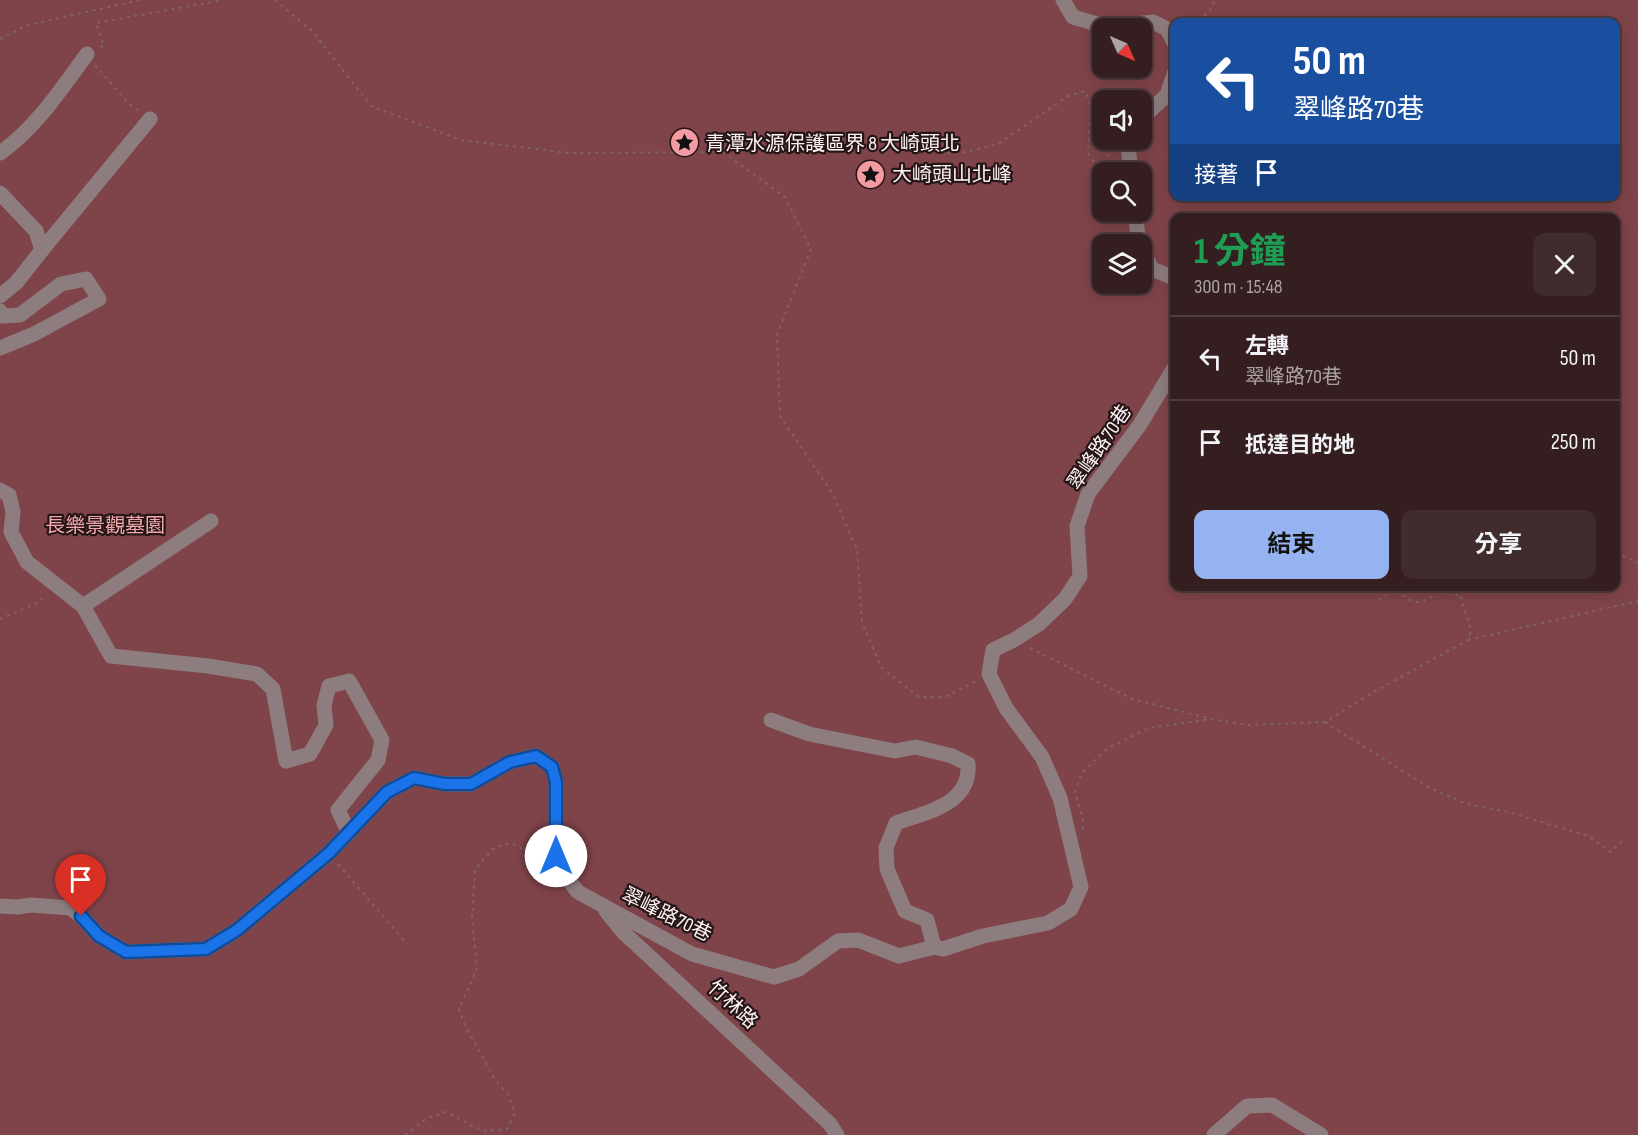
<!DOCTYPE html>
<html lang="zh-TW">
<meta charset="utf-8">
<style>
body{margin:0;font-family:"Sofia Sans Condensed","Noto Sans TC",sans-serif;background:#402b2d;color:#f1f3f6;height:100vh;display:flex;flex-direction:column;font-size:22px;white-space:nowrap}
*{box-sizing:border-box;margin:0}
p{font-size:20px;color:#aaa2a5}
.icon{flex:none;width:33px;height:33px;fill:none;stroke:currentColor;stroke-width:2;stroke-linecap:round;stroke-linejoin:round}
.map{position:relative;flex:1;overflow:hidden}
.drawer{position:absolute;left:1170px;top:213px;width:450px;height:378px;display:flex;flex-direction:column;background:#351e20;border-radius:12px;box-shadow:0 3px 15px #0003,0 0 0 2px #4f3c3e}
.drawer>*{flex:none}
.banner{position:absolute;left:1170px;top:18px;width:450px;height:183px;border-radius:12px;box-shadow:0 3px 15px #0003,0 0 0 2px #4f3c3e;background:#1a4fa0;color:#fff;overflow:hidden}
.needle{width:39px;rotate:135deg}
.tools{position:absolute;left:1092px;top:18px;display:grid;gap:12px}
.tools a{display:grid;place-items:center;width:60px;height:60px;border-radius:12px;background:#351e20;box-shadow:0 3px 15px #0003,0 0 0 2px #4f3c3e;font-size:30px}
.pin{position:absolute;display:grid;place-items:center;width:51px;height:51px;color:#fff;margin:-62px -26px;border-radius:50% 50% 50% 0;rotate:-45deg;box-shadow:0 0 6px #0007}
.pin .icon{rotate:45deg}
.me{position:absolute;width:66px;margin:-33px;rotate:0deg;stroke-linejoin:round;filter:drop-shadow(0 0 4px #0008)}
.turn{display:flex;align-items:center;gap:21px;height:126px;padding:0 24px;font-size:27px}
.turn .icon{width:78px;height:78px;stroke-width:2.5}
.turn b{display:block;font-size:42px;line-height:51px}
.then{display:flex;align-items:center;height:57px;padding:0 24px;background:#0003;gap:12px;font-size:22px}
.round{display:grid;place-items:center;flex:none;width:63px;height:63px;border-radius:12px;background:#402b2d}
.summary{display:flex;align-items:center;justify-content:space-between;height:102px;padding:0 24px}
h1{font-size:36px;font-weight:700;line-height:45px;color:#1e9e55}
.button{display:flex;gap:12px;margin-top:auto;padding:12px 24px}
.button a{flex:1;height:69px;border-radius:12px;background:#95b2f1;color:#111;font-size:24px;font-weight:700;line-height:69px;text-align:center}
.button a+a{background:#402b2d;color:#f1f3f6}
ul{padding:0;list-style:none}
li{display:flex;align-items:center;gap:18px;height:84px;padding:0 24px;border-top:2px solid #4f3c3e}
li div{flex:1}
li b{display:block;font-size:22px}
li em{font-style:normal}
.map>svg:first-child{display:block}
</style>
<div class="map">
<svg width="1638" height="1135" viewBox="0 0 1638 1135">
<rect width="100%" height="100%" fill="#47282a"/>
<path fill="#7f4449" fill-rule="evenodd" d="M0 0H1638V1135H0ZM1174 22H1616V196H1174ZM1102 28H1142V68H1102ZM1102 100H1142V140H1102ZM1102 172H1142V212H1102ZM1174 218H1616V586H1174ZM1102 244H1142V284H1102Z"/>
<g fill="none" stroke-linecap="round" stroke-linejoin="round">
<g stroke="#7e6466" stroke-width="2" stroke-dasharray="3 4.5" stroke-linecap="butt">
<path d="M275 0 312 31 371 106 461 140 569 153 723 152 785 197 811 249 777 335 780 416 832 493 857 549 862 622 881 667 919 697H945L976 681"/>
<path d="M1177 21 1181 18 1201 20 1209 11 1215 0"/>
<path d="M0 39 28 25 140 0"/>
<path d="M100 47 104 46 96 23 223 0"/>
<path d="M95 65 129 104 139 111"/>
<path d="M940 153 966 152 998 144 1068 96 1085 91 1091 105 1088 153 1102 173"/>
<path d="M1102 171 1113 140"/>
<path d="M1616 552 1638 563"/>
<path d="M1443 586 1461 598"/>
<path d="M1378 600 1396 589C1400 593 1406 599 1412 601 1423 605 1435 596 1440 586"/>
<path d="M0 619 39 602 44 596"/>
<path d="M1468 640 1638 601"/>
<path d="M1030 648 1132 699 1208 718"/>
<path d="M1325 722 1430 788 1467 804 1508 812 1588 836 1611 852 1622 841"/>
<path d="M1083 829V819L1075 792 1082 773 1108 748 1149 728 1211 719 1248 725 1325 722 1370 694 1468 640 1471 630 1461 598V586"/>
<path d="M338 864 407 944"/>
<path d="M405 1135 427 1118 446 1112 482 1131 507 1129 515 1113 508 1095 494 1078 464 1023 459 1009 477 968 472 918 475 869 494 848 511 843 525 850 544 867"/>
</g>
<g stroke="#8e7d7e" stroke-width="15">
<path d="M1063 0 1073 17 1107 27 1153 22 1167 29 1174 43"/>
<path d="M1142 118 1167 95 1174 74"/>
<path d="M1131 140 1128 147 1131 172"/>
<path d="M0 153C36 128 61 89 87 54"/>
<path d="M0 193 36 231 42 250 16 283 0 296"/>
<path d="M1135 212 1139 244"/>
<path d="M42 250 150 119"/>
<path d="M1142 250 1152 269 1174 278"/>
<path d="M0 311 2 316 20 315 61 284 86 279 99 299 34 334 0 348"/>
<path d="M0 490 9 495 13 512 11 532 27 562 83 606 111 656 208 666 257 674 273 689 286 761 310 754 326 725 324 705 329 686 349 681 382 740 378 760 338 810 349 833"/>
<path d="M83 606 211 521"/>
<path d="M771 720 809 734 895 751 916 747 952 756 968 764C971 805 926 812 896 823L886 848 887 869 905 911 927 920 934 947"/>
<path d="M0 906 18 907 31 905 70 908 81 916 99 936 126 952 206 949 237 930 329 853 387 792 414 778 445 784H471L510 762 536 756 552 767 556 782V856L566 877 578 892 692 954 774 977 799 969 838 941 858 940 899 956 934 947 943 949 983 936 1048 923 1071 909 1081 887 1060 798 1042 757 1006 708 989 674 993 650 1014 640 1039 624 1065 599 1080 576 1077 526 1088 494 1139 426 1174 368"/>
<path d="M606 911 623 932 830 1124 837 1135"/>
<path d="M1214 1135 1247 1106 1272 1105 1321 1135"/>
</g>
</g>
<g fill="none" stroke-linecap="round" stroke-linejoin="round">
<defs>
<path id="route" d="M81 916 99 936 126 952 206 949 237 930 329 853 387 792 414 778 445 784H471L510 762 536 756 552 767 556 782V856"/>
</defs>
<use href="#route" stroke="#114b97" stroke-width="15"/>
<use href="#route" stroke="#1a73e8" stroke-width="10"/>
</g>
<defs>
<symbol id="sight-disc" viewBox="-11 -11 22 22"><circle r="9.5" fill="#f49aa1" stroke="#241516"/><path d="M0-6L1.8-2.2L6-1.7L2.9 1.2L3.7 5.4L0 3.3L-3.7 5.4L-2.9 1.2L-6-1.7L-1.8-2.2Z" fill="#111"/></symbol>
</defs>
<g fill-rule="evenodd">
<use href="#sight-disc" x="668" y="126" width="33" height="33"/>
<use href="#sight-disc" x="854" y="158" width="33" height="33"/>
</g>
<g text-anchor="middle" stroke-width="4.5" stroke-linejoin="round" paint-order="stroke">
<g font-size="20" fill="#fef1f1" stroke="#241516" text-anchor="start">
<text x="705" y="150">青潭水源保護區界 8 大崎頭北</text>
<text x="892" y="181">大崎頭山北峰</text>
</g>
<g font-size="20" fill="#fef1f1" stroke="#241516">
<text transform="translate(1099 447) rotate(-56)" y="7">翠峰路70巷</text>
<text transform="translate(667 914) rotate(26)" y="7">翠峰路70巷</text>
<text transform="translate(733 1004) rotate(43)" y="7">竹林路</text>
</g>
<g font-size="20" fill="#f3a7ac" stroke="#241516">
<text x="105" y="532">長樂景觀墓園</text>
</g>
</g>
</svg>
<div class="tools">
<a><svg class="needle" viewBox="-14 -14 28 28"><path d="M0-13l5 13h-10z" fill="#e53935"/><path d="M0 13l5-13h-10z" fill="#aaa2a5"/></svg></a>
<a><svg class="icon" aria-label="sound" viewBox="0 0 24 24"><path d="M4 9h4l5-4v14l-5-4H4zM17 9q2 3 0 6"/></svg></a>
<a><svg class="icon" aria-label="search" viewBox="0 0 24 24"><circle cx="10" cy="10" r="6"/><path d="M15 15l6 6"/></svg></a>
<a><svg class="icon" aria-label="layers" viewBox="0 0 24 24"><path d="M12 4l9 5-9 5-9-5zM3 14l9 5 9-5"/></svg></a>
</div>
<div class="pin" style="left:81px;top:916px;background:#d93025"><svg class="icon" aria-label="arrive" viewBox="0 0 24 24"><path d="M6 21V4h12l-3 4 3 4H6"/></svg></div>
<svg class="me" style="left:556px;top:856px" viewBox="-20 -20 40 40"><circle r="19" fill="#fff"/><path d="M0-13L10 11 0 6-10 11z" fill="#1a73e8"/></svg>
<div class="banner">
<div class="turn"><svg class="icon" aria-label="left" viewBox="0 0 24 24"><path d="M17 20v-9H6M10 6l-5 5 5 5"/></svg><div><b>50 m</b>翠峰路70巷</div></div>
<div class="then">接著<svg class="icon" aria-label="arrive" viewBox="0 0 24 24"><path d="M6 21V4h12l-3 4 3 4H6"/></svg></div>
</div>
<section class="drawer">
<div class="summary"><div><h1>1 分鐘</h1><p>300 m · 15:48</p></div><a class="round"><svg class="icon" aria-label="close" viewBox="0 0 24 24"><path d="M6 6l12 12M18 6L6 18"/></svg></a></div>
<ul>
<li><svg class="icon" aria-label="left" viewBox="0 0 24 24"><path d="M17 20v-9H6M10 6l-5 5 5 5"/></svg><div><b>左轉</b><p>翠峰路70巷</p></div><em>50 m</em></li>
<li><svg class="icon" aria-label="arrive" viewBox="0 0 24 24"><path d="M6 21V4h12l-3 4 3 4H6"/></svg><div><b>抵達目的地</b></div><em>250 m</em></li>
</ul>
<div class="button"><a>結束</a><a>分享</a></div>
</section>
</div>
